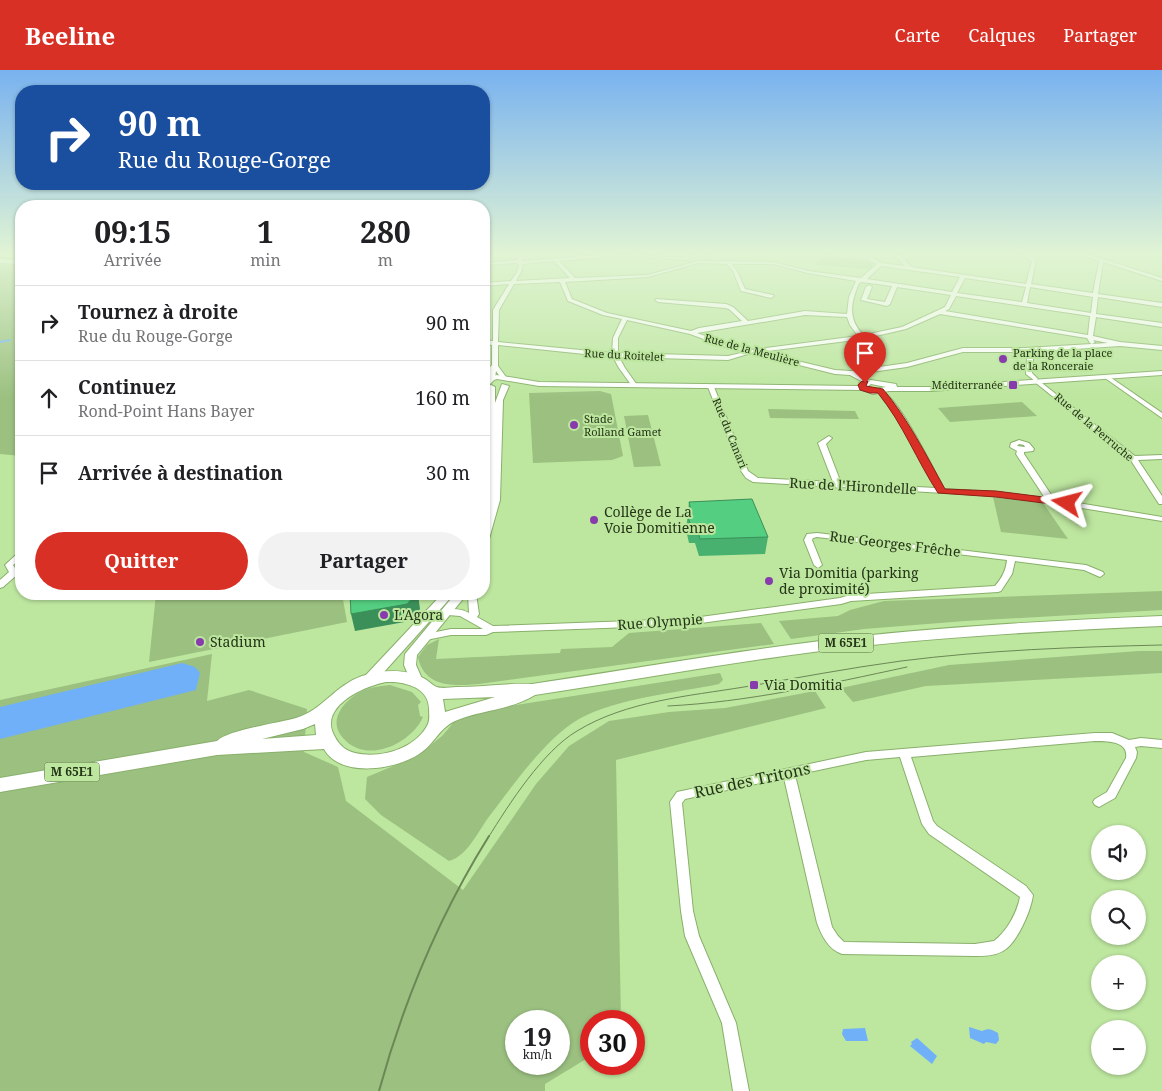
<!DOCTYPE html>
<html lang="fr">
<meta charset="utf-8">
<style>
body{margin:0;font-family:"Noto Serif",serif;background:#f2f2f2;color:#202124;height:100vh;display:flex;flex-direction:column;font-size:19px;white-space:nowrap}
*{box-sizing:border-box;margin:0}
p{font-size:16px;color:#757577}
.icon{flex:none;width:28px;height:28px;fill:none;stroke:currentColor;stroke-width:2;stroke-linecap:round;stroke-linejoin:round}
.map{position:relative;flex:1;overflow:hidden}
.drawer{position:absolute;left:15px;top:130px;width:475px;height:400px;display:flex;flex-direction:column;background:#fff;border-radius:20px;box-shadow:0 1px 4px #0004}
.drawer>*{flex:none}
.hud{position:absolute;left:15px;top:15px;width:475px;height:105px;border-radius:20px;box-shadow:0 1px 4px #0004;background:#1a4fa0;color:#fff;overflow:hidden}
.buttons{position:absolute;left:1091px;top:755px;display:grid;gap:10px}
.buttons a{display:grid;place-items:center;width:55px;height:55px;border-radius:50%;background:#fff;box-shadow:0 1px 4px #0004;font-size:25px}
.speed{position:absolute;left:505px;top:940px;display:flex;gap:10px;font-size:25px;font-weight:700;text-align:center}
.speed>*{display:grid;place-content:center;width:65px;height:65px;border-radius:50%;background:#fff;box-shadow:0 1px 4px #0004;line-height:1}
.speed small{font-size:12px;font-weight:400}
.speed .limit{border:8px solid #d22;background:#fff;color:#111}
.pin{position:absolute;display:grid;place-items:center;width:42px;height:42px;color:#fff;margin:-51px -21px;border-radius:50% 50% 50% 0;rotate:-45deg;box-shadow:0 0 5px #0007}
.pin .icon{rotate:45deg}
.me{position:absolute;width:55px;margin:-28px;rotate:279deg;stroke-linejoin:round;filter:drop-shadow(0 0 4px #0008)}
.turn{display:flex;align-items:center;gap:18px;height:105px;padding:0 20px;font-size:22px}
.turn .icon{width:65px;height:65px;stroke-width:2.5}
.turn b{display:block;font-size:35px;line-height:42px}
.eta{display:flex;justify-content:space-evenly;align-items:center;height:85px;text-align:center}
.eta b{font-size:30px;font-weight:700;line-height:35px}
.button{display:flex;gap:10px;margin-top:auto;padding:10px 20px}
.button a{flex:1;height:58px;border-radius:30px;background:#d93025;color:#fff;font-size:20px;font-weight:700;line-height:58px;text-align:center}
.button a+a{background:#f2f2f2;color:#202124}
ul{padding:0;list-style:none}
li{display:flex;align-items:center;gap:15px;height:75px;padding:0 20px;border-top:1px solid #e0e0e0}
li div{flex:1}
li b{display:block;font-size:19px}
li em{font-style:normal}
header{display:flex;align-items:center;gap:30px;box-sizing:border-box;height:70px;padding:0 25px;background:#d93025;color:#fff}
header strong{font-size:24px}
nav{display:flex;gap:28px;margin-inline-start:auto;font-size:18px}
.map>svg:first-child{display:block}
</style>
<header>
<strong>Beeline</strong>
<nav><a>Carte</a><a>Calques</a><a>Partager</a></nav>
</header>
<div class="map">
<svg width="1162" height="1021" viewBox="0 0 1162 1021">
<rect width="100%" height="100%" fill="#bde69f"/>
<g fill="#9bc080" fill-rule="evenodd">
<path d="M825 185 873 192V197L869 199 815 195Z"/>
<path d="M0 194 21 195V386L0 384Z"/>
<path d="M600 321 611 324 623 386 612 390 533 393 529 323Z"/>
<path d="M1022 332 1037 346 950 352 938 338Z"/>
<path d="M768 339 855 341 859 349 770 348Z"/>
<path d="M648 345 661 396 634 397 624 346Z"/>
<path d="M993 427 1043 433 1068 469 1001 462Z"/>
<path d="M1162 521V540L965 551 864 559 791 569 779 551 838 546 850 540 884 531Z"/>
<path d="M156 524H342L347 552 149 592Z"/>
<path d="M761 553 774 574 479 614C454 616 424 618 418 587L427 575 439 569 436 589 560 583 561 579 612 577 629 563Z"/>
<path d="M1139 581H1162V603L926 616 853 632 841 618 949 595Z"/>
<path d="M212 584 207 631 249 620 307 639 304 682 338 697 346 731 463 820 536 714 569 676 609 651 669 642 725 638 815 621 826 638 616 690 621 951H591V986L545 1014V1021H0V630ZM516 951H559V994H516Z"/>
<path d="M720 603 723 610 719 614C676 623 617 628 579 649 546 668 514 714 491 744 479 759 468 786 449 791L381 745 365 729 367 707 417 686 442 666 454 652 496 638Z"/>
<path d="M390 615 412 622 421 632 418 635 420 646 423 647C411 674 366 695 343 668 326 650 346 628 364 620 372 617 381 616 390 615Z"/>
</g>
<g fill="#70b0f9">
<path d="M182 593 195 597 200 603 196 620 0 669V637Z"/>
<path d="M969 957 982 961C989 958 991 959 998 963L999 970 996 974 986 972 984 974 970 968Z"/>
<path d="M865 958 868 971H846L842 964 843 959Z"/>
<path d="M917 968 937 986 932 994 910 976 912 974 911 972Z"/>
</g>
<g fill="none" stroke-linecap="round" stroke-linejoin="round">
<g stroke="#70b0f9" stroke-width="2">
<path d="M16 269 21 267"/>
<path d="M0 272 10 270"/>
</g>
<defs>
<g id="minor">
<path d="M517 185H521L523 191 600 185H616L614 186 559 191 575 208 648 205 698 191H728L773 192 808 201 861 208 877 194 868 189V187H872L881 193 905 196 894 185C902 184 906 191 911 197L1026 214 1032 191 1023 185H1028L1036 190 1031 214 1093 223 1099 191 1084 185H1090L1162 208V211L1103 192 1098 224 1162 233V237L1098 227 1096 244 1162 253V257L1096 247 1093 266 1120 272 1162 276V280L1120 276 1029 282 1033 289 1032 303 1038 309 1035 311 1026 304 1027 289 1023 282H963L907 297 857 304 869 311 870 312 867 314 850 305 835 304 751 283 728 290 619 287 625 298 637 315 634 317 632 316 619 298 613 287 498 275V296L506 307 501 308 496 301 495 308 492 310 489 308 490 297 492 295V275L484 274V270L493 271V240L509 214 484 216V213L511 211 517 202 519 195 517 193 484 195V193L518 190ZM554 191 570 208 516 211 521 202 523 194ZM698 193 727 194 733 201 741 221 771 228 774 226 773 225 745 219 737 201 732 194H773L808 203 856 211 849 227 847 244 805 241 748 251 733 237 726 234 656 229 655 230 658 232 725 238 729 239 742 251 699 258 691 261 607 243 572 229 565 212 648 207ZM881 196 960 207 952 222 867 209ZM965 208 1026 217 1022 232 957 223ZM560 212 568 231 603 245 622 249 613 268 612 283 498 272 499 240 514 214ZM862 212 892 216 885 232 867 229 872 217 869 215 866 217 861 230 887 236 890 234 897 217 951 225 945 237 902 257 864 265C847 250 851 232 859 213ZM1030 217 1093 227 1091 243 1027 233ZM956 226 1090 246 1088 265 945 241 949 239ZM940 244 1080 267 1087 268 1090 273 1092 274 1095 272 1093 270 1108 273 1025 278H963L907 293 851 301 835 300 760 282 863 269 906 259ZM805 245 847 247 850 255 858 266 751 280 727 274 697 263ZM627 250 690 264 723 276 745 282 728 286 618 283V268Z"/>
<path d="M631 185 684 188 697 185H704L684 190 633 186Z"/>
<path d="M1107 305 1162 343V348L1105 308V306Z"/>
<path d="M1038 310 1135 386 1162 385V389L1138 390 1162 426V434H1159L1130 389 1036 313 1035 312Z"/>
<path d="M711 315 714 317 748 401 758 408 833 412 818 373 829 366 832 368 826 374 841 413 936 418 902 355 877 321 880 319C900 330 932 396 944 419L996 422 1045 428 1016 384 1017 381 1010 377 1011 373 1019 370 1029 373 1034 379 1033 381 1024 382V384L1054 429 1162 447V451L1051 433 996 426 841 417 838 418 835 417 753 412 746 408 741 401 708 317ZM1019 374 1024 375 1025 377 1017 376Z"/>
<path d="M817 463 1086 495 1103 502 1104 504 1100 507 1084 500 1015 491 1012 504 1001 521 998 522 851 531 841 534 686 555 493 562 486 565H451L426 570 423 569 421 567 423 565 426 564 451 559H483L460 546 448 545 443 542C449 537 462 539 469 543L468 524H476L479 544 477 547 493 556 686 549 840 528 850 525 995 516C1002 508 1006 500 1007 490L817 467 813 468 812 470 822 495 818 498 814 495 804 470 807 464Z"/>
<path d="M18 483H21V489L13 495 15 498 21 499V505L18 504 3 517 0 518V510L9 502 5 495Z"/>
<path d="M1095 663H1112L1129 670 1141 668 1162 670V678L1141 676 1135 677 1137 682 1136 688 1115 728 1099 737 1095 735 1093 732 1095 729 1107 722 1126 688C1129 671 1107 671 1095 671L911 687 933 751 937 756 1026 816 1033 825C1031 841 1017 873 1003 881 994 886 984 886 975 886L842 884C828 879 822 866 817 853L784 708 685 729 682 733 693 841 699 866 736 953 749 1021H733L722 953 685 866 681 841 670 732 677 722 866 682ZM900 687 922 754 929 764 1020 827C1017 843 1007 861 994 871L975 874 844 872 838 866 832 857 795 705 866 690Z"/>
</g>
<g id="tertiary">
<path d="M0 189 21 190V194L0 193Z"/>
<path d="M1162 301V305L931 321H889L873 324 862 320 539 316 497 309 494 310 489 315H484L485 308 497 305 539 312 858 316 859 313 871 310 896 314 897 317H931ZM871 314 886 317 874 319 867 317Z"/>
<path d="M502 314 509 316 503 330 500 430 489 469 484 472V452L487 441 484 442 487 317 491 315 495 317V333Z"/>
<path d="M442 524H454L375 612H365L364 609 365 606Z"/>
<path d="M455 524H467L417 585 416 595 423 611 422 614H412L404 595 405 584Z"/>
</g>
<path id="primary" d="M1162 546V556C1065 560 968 565 872 575 759 587 647 608 535 625 511 640 480 640 455 651 438 659 435 674 419 684 395 700 340 708 324 679L217 685 0 722V708L217 671C228 660 279 653 296 648 323 640 334 616 362 606 383 600 405 598 425 609 429 611 433 616 437 617 442 619 451 617 456 617 482 617 507 613 532 614 645 597 758 577 872 565 968 555 1065 550 1162 546ZM386 612C404 611 429 617 429 639 429 644 430 649 428 654 416 679 380 689 355 683 346 681 339 675 335 667 317 637 364 616 386 612ZM495 627 445 642 443 629ZM315 654 316 665 262 669 303 659Z"/>
</defs>
<use href="#minor" stroke="#89b06b" stroke-width="2"/>
<use href="#tertiary" stroke="#89b06b" stroke-width="2"/>
<use href="#primary" stroke="#89b06b" stroke-width="2"/>
<use href="#minor" fill="#fff" fill-rule="evenodd"/>
<use href="#tertiary" fill="#fff" fill-rule="evenodd"/>
<use href="#primary" fill="#fff" fill-rule="evenodd"/>
<g stroke="#6b8756" stroke-width="1">
<path d="M668 636C748 632 828 614 907 597"/>
<path d="M488 768C509 734 543 681 577 661 626 631 689 626 744 617 797 608 849 598 901 591 988 580 1075 577 1162 575"/>
</g>
<path stroke="#6b8756" stroke-width="2" d="M379 1021C404 930 439 846 489 766"/>
</g>
<path fill="#48b16f" d="M689 432 768 467 765 484 699 486 695 473H689L686 460Z"/>
<path fill="#3b905a" d="M416 524H418L420 539 410 551 355 561 351 544Z"/>
<g fill="#54ce81" stroke="#3b905a">
<path d="M752 429 768 467 700 469 696 456H691L687 444H692L689 432Z"/>
<path d="M350 524H416L407 534 351 544Z"/>
</g>
<linearGradient id="sky" x2="0" y2="1"><stop stop-color="#78b2ef"/><stop offset="0.56" stop-color="#e1f4d4"/><stop offset="1" stop-color="#e1f4d4" stop-opacity="0"/></linearGradient>
<rect width="1162" height="328" fill="url(#sky)"/>
<path fill="#d93025" stroke="#8d1f18" d="M862 311H868L866 316 883 319C908 349 926 385 945 419L996 421 1067 430 1072 433 1067 436 996 427 938 423C917 391 903 354 878 323H870L860 320 858 315Z"/>
<g fill="#873bac" stroke="#bde69f" stroke-width="2">
<circle cx="1003" cy="289" r="5"/>
<rect x="1008" y="310" width="10" height="10" rx="2.5"/>
<circle cx="574" cy="355" r="5"/>
<circle cx="594" cy="450" r="5"/>
<circle cx="769" cy="511" r="5"/>
<circle cx="384" cy="545" r="5"/>
<circle cx="200" cy="572" r="5"/>
<rect x="749" y="610" width="10" height="10" rx="2.5"/>
</g>
<g text-anchor="middle" stroke-width="4" stroke-linejoin="round" paint-order="stroke">
<g font-size="11" fill="#253518" stroke="#bde69f">
<text transform="translate(752 280) rotate(15)" y="4">Rue de la Meulière</text>
<text transform="translate(624 285) rotate(3)" y="4">Rue du Roitelet</text>
<text transform="translate(1094 357) rotate(40)" y="4">Rue de la Perruche</text>
<text transform="translate(730 363) rotate(68)" y="4">Rue du Canari</text>
</g>
<g font-size="11" fill="#253518" stroke="#bde69f" text-anchor="start">
<text x="1013" y="287">Parking de la place<tspan x="1013" dy="13">de la Ronceraie</tspan></text>
<text x="1003" y="319" text-anchor="end">Méditerranée</text>
<text x="584" y="353">Stade<tspan x="584" dy="13">Rolland Gamet</tspan></text>
</g>
<g fill="#bde69f" stroke="#536a40" stroke-width="1">
<rect x="818.5" y="563.5" width="55" height="19" rx="4"/>
<rect x="44.5" y="692.5" width="55" height="19" rx="4"/>
</g>
<g font-size="12" font-weight="bold" fill="#253518">
<text x="846" y="577">M 65E1</text>
<text x="72" y="706">M 65E1</text>
</g>
<g font-size="14" fill="#253518" stroke="#bde69f">
<text transform="translate(853 416) rotate(3)" y="5">Rue de l'Hirondelle</text>
<text transform="translate(895 474) rotate(7)" y="5">Rue Georges Frêche</text>
<text transform="translate(660 552) rotate(-4)" y="5">Rue Olympie</text>
</g>
<g font-size="14" fill="#253518" stroke="#bde69f" text-anchor="start">
<text x="604" y="447">Collège de La<tspan x="604" dy="16">Voie Domitienne</tspan></text>
<text x="779" y="508">Via Domitia (parking<tspan x="779" dy="16">de proximité)</tspan></text>
<text x="394" y="550">L'Agora</text>
<text x="210" y="577">Stadium</text>
<text x="764" y="620">Via Domitia</text>
</g>
<g font-size="16" fill="#253518" stroke="#bde69f">
<text transform="translate(752 710) rotate(-12)" y="6">Rue des Tritons</text>
</g>
</g>
</svg>
<div class="buttons">
<a><svg class="icon" aria-label="sound" viewBox="0 0 24 24"><path d="M4 9h4l5-4v14l-5-4H4zM17 9q2 3 0 6"/></svg></a>
<a><svg class="icon" aria-label="search" viewBox="0 0 24 24"><circle cx="10" cy="10" r="6"/><path d="M15 15l6 6"/></svg></a>
<a>+</a>
<a>−</a>
</div>
<div class="speed"><div>19<small>km/h</small></div><div class="limit">30</div></div>
<div class="pin" style="left:865px;top:313px;background:#d93025"><svg class="icon" aria-label="arrive" viewBox="0 0 24 24"><path d="M6 21V4h12l-3 4 3 4H6"/></svg></div>
<svg class="me" style="left:1067px;top:433px" viewBox="-20 -20 40 40"><path d="M0-17L14 15 0 8-14 15z" fill="#d93025" stroke="#fff" stroke-width="4"/></svg>
<div class="hud">
<div class="turn"><svg class="icon" aria-label="right" viewBox="0 0 24 24"><path d="M7 20v-9h11M14 6l5 5-5 5"/></svg><div><b>90 m</b>Rue du Rouge-Gorge</div></div>
</div>
<section class="drawer">
<div class="eta">
<div><b>09:15</b><p>Arrivée</p></div>
<div><b>1</b><p>min</p></div>
<div><b>280</b><p>m</p></div>
</div>
<ul>
<li><svg class="icon" aria-label="right" viewBox="0 0 24 24"><path d="M7 20v-9h11M14 6l5 5-5 5"/></svg><div><b>Tournez à droite</b><p>Rue du Rouge-Gorge</p></div><em>90 m</em></li>
<li><svg class="icon" aria-label="ahead" viewBox="0 0 24 24"><path d="M12 20V5M6 11l6-6 6 6"/></svg><div><b>Continuez</b><p>Rond-Point Hans Bayer</p></div><em>160 m</em></li>
<li><svg class="icon" aria-label="arrive" viewBox="0 0 24 24"><path d="M6 21V4h12l-3 4 3 4H6"/></svg><div><b>Arrivée à destination</b></div><em>30 m</em></li>
</ul>
<div class="button"><a>Quitter</a><a>Partager</a></div>
</section>
</div>
